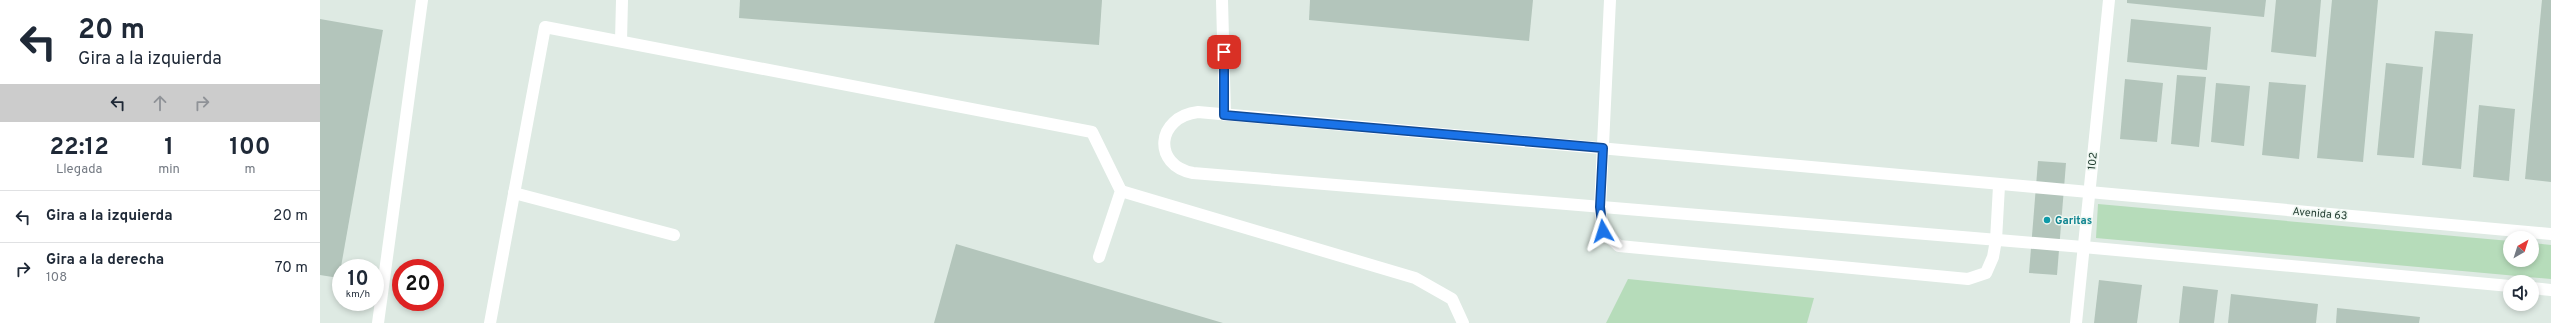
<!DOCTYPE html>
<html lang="es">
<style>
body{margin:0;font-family:Overpass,sans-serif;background:#f6f6f7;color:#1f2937;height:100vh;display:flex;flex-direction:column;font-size:15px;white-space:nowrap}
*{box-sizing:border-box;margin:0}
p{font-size:13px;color:#747a83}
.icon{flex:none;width:22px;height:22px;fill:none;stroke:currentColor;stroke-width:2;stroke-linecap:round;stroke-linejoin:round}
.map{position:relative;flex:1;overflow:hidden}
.side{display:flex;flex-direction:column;background:#fff;width:320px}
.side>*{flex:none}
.guide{background:#fff;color:#1f2937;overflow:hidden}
.needle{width:26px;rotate:39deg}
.buttons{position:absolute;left:2183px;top:231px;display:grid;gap:8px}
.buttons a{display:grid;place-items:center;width:36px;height:36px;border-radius:50%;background:#fff;box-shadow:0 2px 6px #0003;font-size:20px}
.speed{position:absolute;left:12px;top:259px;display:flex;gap:8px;font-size:20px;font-weight:700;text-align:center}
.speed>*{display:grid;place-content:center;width:52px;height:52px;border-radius:50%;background:#fff;box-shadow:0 2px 6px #0003;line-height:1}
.speed small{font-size:10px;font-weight:400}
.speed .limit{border:6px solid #d22;background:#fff;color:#111}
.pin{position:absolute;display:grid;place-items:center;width:34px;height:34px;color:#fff;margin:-17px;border-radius:8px;box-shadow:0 2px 6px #0006}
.me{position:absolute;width:44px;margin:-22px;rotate:354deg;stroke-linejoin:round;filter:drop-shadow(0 0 3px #0008)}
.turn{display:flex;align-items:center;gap:14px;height:84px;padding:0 12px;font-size:18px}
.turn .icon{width:52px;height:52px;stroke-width:2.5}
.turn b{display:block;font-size:28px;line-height:34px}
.lanes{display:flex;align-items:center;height:38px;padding:0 12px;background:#0003;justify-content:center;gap:20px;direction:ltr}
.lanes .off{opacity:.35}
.eta{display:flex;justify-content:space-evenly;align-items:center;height:68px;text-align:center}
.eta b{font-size:24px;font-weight:700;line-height:28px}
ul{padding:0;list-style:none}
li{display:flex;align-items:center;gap:12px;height:52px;padding:0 12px;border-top:1px solid #e0e1e3}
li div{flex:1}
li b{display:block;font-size:15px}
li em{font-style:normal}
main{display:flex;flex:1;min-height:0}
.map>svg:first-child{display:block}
</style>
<main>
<section class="side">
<div class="guide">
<div class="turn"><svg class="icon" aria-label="left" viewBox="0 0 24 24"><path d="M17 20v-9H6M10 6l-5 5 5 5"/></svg><div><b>20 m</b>Gira a la izquierda</div></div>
<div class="lanes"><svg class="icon" aria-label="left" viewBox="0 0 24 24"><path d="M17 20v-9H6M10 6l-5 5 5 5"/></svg><svg class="icon off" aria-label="ahead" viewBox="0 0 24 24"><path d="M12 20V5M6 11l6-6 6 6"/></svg><svg class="icon off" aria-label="right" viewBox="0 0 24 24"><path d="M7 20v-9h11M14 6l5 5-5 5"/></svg></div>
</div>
<div class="eta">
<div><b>22:12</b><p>Llegada</p></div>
<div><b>1</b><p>min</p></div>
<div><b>100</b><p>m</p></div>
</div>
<ul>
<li><svg class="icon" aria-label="left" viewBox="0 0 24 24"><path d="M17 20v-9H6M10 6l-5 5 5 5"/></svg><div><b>Gira a la izquierda</b></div><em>20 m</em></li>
<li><svg class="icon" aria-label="right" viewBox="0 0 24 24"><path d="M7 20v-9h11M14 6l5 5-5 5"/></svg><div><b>Gira a la derecha</b><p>108</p></div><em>70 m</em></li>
</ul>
</section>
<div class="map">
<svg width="2231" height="323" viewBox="0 0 2231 323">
<rect width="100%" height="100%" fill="#deeae3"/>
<g fill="#b6dcba">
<path d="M1778 204 2190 241V260H2212V243L2231 245V279L1776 238Z"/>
<path d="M1308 279 1494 298 1487 323H1286Z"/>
</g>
<g fill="#b3c5bb">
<path d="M420 0H782L779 45 419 18Z"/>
<path d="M990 0H1213L1209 41 989 20Z"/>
<path d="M1807 0H1946L1944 17 1807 3Z"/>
<path d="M1956 0H2001L1996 57 1951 52Z"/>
<path d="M2012 0H2058L2043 162 1997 158Z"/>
<path d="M2222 0H2231V182L2205 179Z"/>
<path d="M0 19 63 30 19 278 0 275Z"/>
<path d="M1811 19 1891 27 1887 70 1807 62Z"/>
<path d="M2115 31 2153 34 2141 169 2102 165Z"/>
<path d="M2066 63 2103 67 2094 158 2057 155Z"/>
<path d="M1857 75 1886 77 1879 147 1851 144Z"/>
<path d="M1805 79 1843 83 1837 142 1800 139Z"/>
<path d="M1949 82 1986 85 1979 159 1942 155Z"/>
<path d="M1896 83 1930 86 1924 146 1891 142Z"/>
<path d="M2159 105 2195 109 2189 181 2153 177Z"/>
<path d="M1718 161 1746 163 1737 275 1709 273Z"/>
<path d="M636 244 903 323H614Z"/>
<path d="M1779 280 1822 285 1817 323H1774Z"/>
<path d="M1863 286 1898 290 1894 323H1859Z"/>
<path d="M1911 294 1998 304 1996 323H1908Z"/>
<path d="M2017 308 2100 317 2099 323H2016Z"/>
</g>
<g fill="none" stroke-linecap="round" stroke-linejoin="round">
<g stroke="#fff" stroke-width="12">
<path d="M902 0 905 115"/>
<path d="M1290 0 1280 207 1283 231 1299 246 1648 279 1666 273 1673 257 1676 240 1679 186"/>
<path d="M301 41 302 0"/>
<path d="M801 191 1095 278 1132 299 1143 323"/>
<path d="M194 193 354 235"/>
<path d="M1763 247 873 173C832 165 836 117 878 112L1769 192"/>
<path d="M58 323 102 0"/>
<path d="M170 323 225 27 772 132 801 191 779 257"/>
</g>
<g stroke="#fff" stroke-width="12">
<path d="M1769 192 2231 234"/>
<path d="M1763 247 2190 286"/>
<path d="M2212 288 2231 290"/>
<path d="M1756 323 1789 0"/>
</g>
</g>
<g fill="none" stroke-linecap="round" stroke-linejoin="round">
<defs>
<path id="route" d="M904 52V115L1283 148 1280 207 1283 231"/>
</defs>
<use href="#route" stroke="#114b97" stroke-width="10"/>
<use href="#route" stroke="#1a73e8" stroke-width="7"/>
</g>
<circle fill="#0f9aa8" stroke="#eef7f1" stroke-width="1.5" cx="1727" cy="220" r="4"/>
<g text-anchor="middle" stroke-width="3" stroke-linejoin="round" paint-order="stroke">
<g font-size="11" fill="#1f3a2e" stroke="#eef7f1">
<text transform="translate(1772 161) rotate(-84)" y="4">102</text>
<text transform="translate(2000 213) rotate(5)" y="4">Avenida 63</text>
</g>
<g font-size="11" font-weight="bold" fill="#0d838f" stroke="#eef7f1" text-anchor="start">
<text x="1735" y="224">Garitas</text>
</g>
</g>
</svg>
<div class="buttons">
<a><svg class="needle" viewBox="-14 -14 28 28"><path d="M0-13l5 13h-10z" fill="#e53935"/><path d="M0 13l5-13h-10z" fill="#747a83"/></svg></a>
<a><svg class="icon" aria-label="sound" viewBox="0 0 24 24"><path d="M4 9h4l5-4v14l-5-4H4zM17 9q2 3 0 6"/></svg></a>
</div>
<div class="speed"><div>10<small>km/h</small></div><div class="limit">20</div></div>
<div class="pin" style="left:904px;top:52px;background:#d93025"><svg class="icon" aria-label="arrive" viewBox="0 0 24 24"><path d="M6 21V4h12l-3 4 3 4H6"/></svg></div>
<svg class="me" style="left:1283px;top:231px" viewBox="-20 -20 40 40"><path d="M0-17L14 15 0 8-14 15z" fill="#1a73e8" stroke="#fff" stroke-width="4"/></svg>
</div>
</main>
